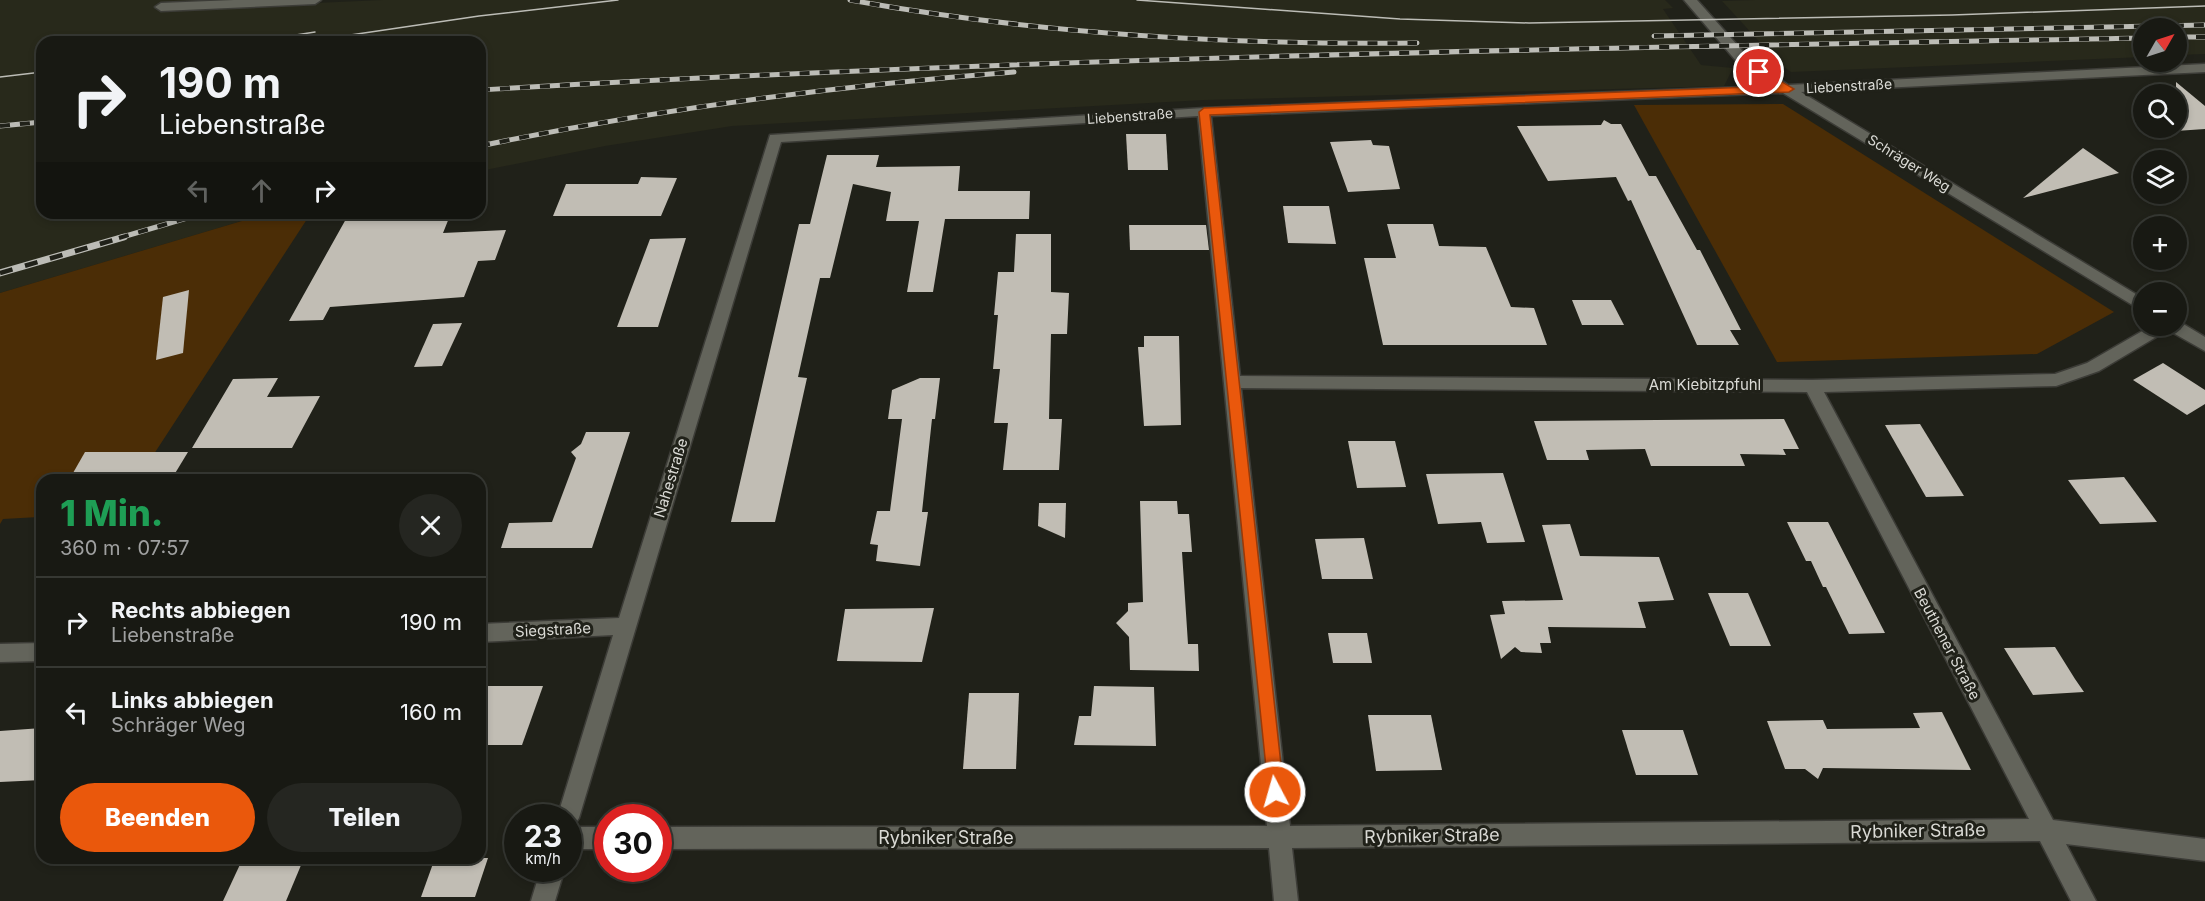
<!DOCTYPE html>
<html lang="de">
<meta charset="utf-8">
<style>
body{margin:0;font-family:Inter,sans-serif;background:#252621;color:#f1f3f6;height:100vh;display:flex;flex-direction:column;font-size:22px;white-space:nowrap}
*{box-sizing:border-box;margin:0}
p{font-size:20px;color:#9fa0a0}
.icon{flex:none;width:33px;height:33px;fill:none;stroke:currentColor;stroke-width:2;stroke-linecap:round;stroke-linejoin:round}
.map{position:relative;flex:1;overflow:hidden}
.drawer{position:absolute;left:36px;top:474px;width:450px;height:390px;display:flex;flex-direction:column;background:#181913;border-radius:18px;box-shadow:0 3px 9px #0003,0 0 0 2px #363833}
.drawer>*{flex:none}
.top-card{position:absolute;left:36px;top:36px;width:450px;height:183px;border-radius:18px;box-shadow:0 3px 9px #0003,0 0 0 2px #363833;background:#181913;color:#f1f3f6;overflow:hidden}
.needle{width:39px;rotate:51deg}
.fabs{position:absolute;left:2133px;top:18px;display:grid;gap:12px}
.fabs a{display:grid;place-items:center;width:54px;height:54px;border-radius:50%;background:#181913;box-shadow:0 3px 9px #0003,0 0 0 2px #363833;font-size:30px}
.speed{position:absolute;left:504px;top:804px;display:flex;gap:12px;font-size:30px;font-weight:700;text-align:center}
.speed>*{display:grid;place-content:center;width:78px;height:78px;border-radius:50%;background:#181913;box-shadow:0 3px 9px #0003,0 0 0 2px #363833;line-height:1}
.speed small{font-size:15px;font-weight:400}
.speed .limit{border:9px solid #d22;background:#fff;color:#111}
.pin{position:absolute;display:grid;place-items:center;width:51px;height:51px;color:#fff;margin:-26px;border:3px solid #fff;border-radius:50%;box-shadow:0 2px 6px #0007}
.me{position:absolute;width:66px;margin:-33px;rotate:354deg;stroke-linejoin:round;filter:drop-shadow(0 0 4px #0008)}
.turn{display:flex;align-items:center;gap:21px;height:126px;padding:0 24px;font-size:27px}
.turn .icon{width:78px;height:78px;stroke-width:2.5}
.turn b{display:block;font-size:42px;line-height:51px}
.lanes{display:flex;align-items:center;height:57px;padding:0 24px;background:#0003;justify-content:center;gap:30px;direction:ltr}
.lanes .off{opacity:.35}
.round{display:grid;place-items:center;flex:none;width:63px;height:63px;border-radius:32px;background:#252621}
.headline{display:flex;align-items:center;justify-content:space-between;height:102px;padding:0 24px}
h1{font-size:36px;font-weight:800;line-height:45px;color:#1e9e55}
.cta{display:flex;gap:12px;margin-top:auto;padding:12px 24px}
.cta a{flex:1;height:69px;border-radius:36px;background:#ea580c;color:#fff;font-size:24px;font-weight:800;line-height:69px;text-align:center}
.cta a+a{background:#252621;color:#f1f3f6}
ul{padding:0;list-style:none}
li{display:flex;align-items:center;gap:18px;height:90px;padding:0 24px;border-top:2px solid #363833}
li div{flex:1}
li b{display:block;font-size:22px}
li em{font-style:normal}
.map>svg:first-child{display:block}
</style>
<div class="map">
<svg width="2205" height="901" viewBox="0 0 2205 901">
<rect width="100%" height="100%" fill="#202119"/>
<g fill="#28291b">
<path d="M0 0H232L226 7 383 0H1665L1673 8 1663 9 1701 65 1733 68 1724 86 1204 100 732 126 605 146 480 171V42H42V213H269L0 293Z"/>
<path d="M1755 0H2205V54L2177 55 2176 28H2144L2143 57 1791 72 1780 64 1722 1Z"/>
</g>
<g fill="#4b2d06">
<path d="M1783 104 2114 312 2037 354 1777 362 1634 105Z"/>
<path d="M269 213H311L137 480H42V522L39 517 3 519 0 524V293Z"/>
</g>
<g fill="#c1bdb4">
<path d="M2176 82 2205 106V129L2176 131Z"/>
<path d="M1604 120 1611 124H1621L1649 176H1656L1697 250H1700L1741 330H1730L1739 345H1697L1631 200 1628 201 1616 177 1548 181 1517 126 1601 125Z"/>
<path d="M1126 134H1166L1168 170H1128Z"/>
<path d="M1371 140 1373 145 1389 146 1400 189 1348 192 1330 142Z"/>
<path d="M2083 148 2119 173 2023 198Z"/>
<path d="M827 155H879L876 167 960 166 958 191H1030L1029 219H945L933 292H907L919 221H886L891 192 853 184 830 278H820L798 377 807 378 775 522H731L799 224H810Z"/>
<path d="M641 177 677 178 661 216H553L566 184H638Z"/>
<path d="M1283 206H1329L1336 244 1288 243Z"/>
<path d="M419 213H451L443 233 506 230 495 260 478 261 464 297 330 307 323 320 289 321 346 219 417 216Z"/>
<path d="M1387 224H1433L1439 246 1486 247 1511 307 1534 308 1547 345H1383L1364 258H1396Z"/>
<path d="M1129 225H1206L1209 250H1130Z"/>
<path d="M1016 234H1051V292L1069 293 1067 334H1051L1049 419H1062L1059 470H1003L1008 423H994L1000 369H993L998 315H994L998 272H1014Z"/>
<path d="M686 238 658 327H617L650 239Z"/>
<path d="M189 290 183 353 156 360 163 297Z"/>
<path d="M1572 300H1611L1624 325H1582Z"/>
<path d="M462 323 442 366 414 367 433 324Z"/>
<path d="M1144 336H1179L1181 425 1144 426 1138 347H1144Z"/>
<path d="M2163 363 2205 390V404L2187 415 2133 380Z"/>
<path d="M278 378 267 397 320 396 292 448H192L233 379Z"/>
<path d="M920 378H940L935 419H932L922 512H928L920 566 876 561 878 545 870 544 877 511H890L902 419H888L892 390Z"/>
<path d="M1784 419 1799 449H1783L1786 455 1740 454 1745 466H1651L1645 449 1586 450 1589 460H1547L1534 421Z"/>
<path d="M1920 424 1964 496 1926 497 1885 425Z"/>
<path d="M586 432H630L592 548H501L509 523 552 522 576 458 571 452 581 444Z"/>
<path d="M1348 441H1395L1406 487 1357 488Z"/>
<path d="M85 452H188L171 480H69Z"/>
<path d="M1503 473 1525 542 1487 543 1481 522 1438 524 1426 474Z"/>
<path d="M2124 477 2157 522 2100 524 2068 480Z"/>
<path d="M1140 501H1177L1178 514H1189L1192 552H1182L1188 644H1198L1199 671 1130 670 1129 637 1116 623 1128 611V603L1143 602Z"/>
<path d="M1039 503H1066L1065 538 1038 526Z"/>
<path d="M1787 522H1828L1885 633 1849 634 1826 587H1823L1811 561H1806Z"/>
<path d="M1570 524 1580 556 1659 557 1674 600 1638 602 1646 628 1548 627 1551 643H1540L1542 653 1521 652 1515 647 1501 659 1490 615 1505 614 1502 601 1563 600 1542 525Z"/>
<path d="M1364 538 1373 579H1322L1315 539Z"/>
<path d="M1708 593H1748L1771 646H1730Z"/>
<path d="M934 608 922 662 837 661 845 609Z"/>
<path d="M1328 633H1367L1372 663H1333Z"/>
<path d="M2055 647 2075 679 2084 692 2033 695 2004 648Z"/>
<path d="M480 686H543L522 745H480Z"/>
<path d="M1094 686 1154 687 1156 746 1074 745 1079 716H1091Z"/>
<path d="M969 693H1019L1016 769H963Z"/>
<path d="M1942 712 1971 770 1823 768 1818 779 1805 769H1785L1767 721 1823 720 1827 729 1920 728 1913 713Z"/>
<path d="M1368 715H1431L1442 770 1376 771Z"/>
<path d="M42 728V780L0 782V731Z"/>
<path d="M1622 730H1683L1698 775H1636Z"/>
<path d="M243 858H304L286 901H223Z"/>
<path d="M435 858H488L475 897H421Z"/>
</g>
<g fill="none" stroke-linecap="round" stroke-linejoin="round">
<defs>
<g id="minor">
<path d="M234 0H321L315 4 161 11 155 7 161 3Z"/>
<path d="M1684 0H1697L1747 56 1788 85 2205 64V72L1801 92 2144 299V312L1783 93 1211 116 1240 376 1812 380 2055 374 2087 363 2151 326H2176V321L2180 322 2205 337V351L2168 330 2099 371 2056 386 1824 392 2053 820 2205 839V861L2066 844 2096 901H2071L2040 841 1292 848 1298 901H1274L1269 848 658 849V827L1267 826 1198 116 781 142 579 818 573 827H608V849H568V818H557L613 635 480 642V624L619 618 770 135 1204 108 1771 86 1737 62ZM1241 388 1807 392 2029 819 1290 826Z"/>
<path d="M42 643V661L0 662V644Z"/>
<path d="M541 868H565L555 901H531Z"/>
</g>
</defs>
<use href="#minor" stroke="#3c3c37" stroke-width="3"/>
<use href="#minor" fill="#63645b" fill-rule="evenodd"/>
<g stroke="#bcbcb6" stroke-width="1.5">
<path d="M1137 0 1400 19 1529 23 1952 15 2205 6"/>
<path d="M250 42 315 32"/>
<path d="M303 42 479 16 618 0"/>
<path d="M0 77 42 72"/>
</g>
<defs>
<g id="rail-far1">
<path d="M850 0C1038 34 1226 45 1417 43"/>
<path d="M1654 36 2205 25"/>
<path d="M2176 37H2205"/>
<path d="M480 90C1034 57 1589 48 2144 38"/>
<path d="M0 126 42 122"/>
<path d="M480 146C657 109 834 86 1014 72"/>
<path d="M119 238 204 213"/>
</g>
<path id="rail" d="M0 273 124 237"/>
</defs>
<use href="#rail-far1" stroke="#bcbcb6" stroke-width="5"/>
<use href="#rail" stroke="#bcbcb6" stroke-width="7"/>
<use href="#rail-far1" stroke="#202119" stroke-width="4" stroke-dasharray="10" stroke-linecap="butt"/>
<use href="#rail" stroke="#202119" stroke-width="4.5" stroke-dasharray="13" stroke-linecap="butt"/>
</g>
<path fill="#ea580c" stroke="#983908" stroke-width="1.5" d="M1755 70H1762L1794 89 1789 92 1210 115 1284 792 1281 797 1275 800 1269 797 1199 112 1204 108 1777 86 1755 75Z"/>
<g text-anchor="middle" stroke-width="6" stroke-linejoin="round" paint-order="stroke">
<g font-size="14" fill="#dadad5" stroke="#202119">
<text transform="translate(1849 86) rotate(-3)" y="5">Liebenstraße</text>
<text transform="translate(1130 116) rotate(-4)" y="5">Liebenstraße</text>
<text transform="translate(1909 163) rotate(32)" y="5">Schräger Weg</text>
</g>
<g font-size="15" fill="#dadad5" stroke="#202119">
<text x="1705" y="390">Am Kiebitzpfuhl</text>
<text transform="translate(671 478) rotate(-73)" y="5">Nahestraße</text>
<text transform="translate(553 630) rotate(-3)" y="5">Siegstraße</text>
<text transform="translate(1947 644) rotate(62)" y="5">Beuthener Straße</text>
</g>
<g font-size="18" fill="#dadad5" stroke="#202119">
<text transform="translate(1918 831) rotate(-1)" y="6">Rybniker Straße</text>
<text transform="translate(1432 836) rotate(-1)" y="6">Rybniker Straße</text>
<text x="946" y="844">Rybniker Straße</text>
</g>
</g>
</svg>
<div class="fabs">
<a><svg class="needle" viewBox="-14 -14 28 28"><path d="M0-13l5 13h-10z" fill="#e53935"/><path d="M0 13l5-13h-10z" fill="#9fa0a0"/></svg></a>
<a><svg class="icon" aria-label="search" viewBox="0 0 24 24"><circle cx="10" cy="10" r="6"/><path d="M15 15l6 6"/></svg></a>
<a><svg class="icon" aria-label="layers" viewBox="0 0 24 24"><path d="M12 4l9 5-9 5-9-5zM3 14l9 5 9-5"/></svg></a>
<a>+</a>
<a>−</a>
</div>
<div class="speed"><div>23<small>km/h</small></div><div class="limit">30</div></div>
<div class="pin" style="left:1759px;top:72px;background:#d93025"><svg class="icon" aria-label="arrive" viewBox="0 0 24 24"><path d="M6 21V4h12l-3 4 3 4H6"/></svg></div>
<svg class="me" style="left:1275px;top:792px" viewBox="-20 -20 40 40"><circle r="17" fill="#ea580c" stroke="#fff" stroke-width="3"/><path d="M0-11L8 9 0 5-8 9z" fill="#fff"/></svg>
<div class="top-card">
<div class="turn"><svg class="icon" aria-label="right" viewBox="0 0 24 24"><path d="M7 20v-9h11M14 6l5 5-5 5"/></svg><div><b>190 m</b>Liebenstraße</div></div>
<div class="lanes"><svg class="icon off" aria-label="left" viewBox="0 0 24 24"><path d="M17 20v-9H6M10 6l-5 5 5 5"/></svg><svg class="icon off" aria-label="ahead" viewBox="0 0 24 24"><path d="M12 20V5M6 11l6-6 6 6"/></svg><svg class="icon" aria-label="right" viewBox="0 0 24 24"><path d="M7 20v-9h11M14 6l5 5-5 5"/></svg></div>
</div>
<section class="drawer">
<div class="headline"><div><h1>1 Min.</h1><p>360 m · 07:57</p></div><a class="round"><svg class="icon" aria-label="close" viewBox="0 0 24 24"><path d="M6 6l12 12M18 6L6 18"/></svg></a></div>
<ul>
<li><svg class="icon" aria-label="right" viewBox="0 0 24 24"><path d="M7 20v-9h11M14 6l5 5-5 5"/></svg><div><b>Rechts abbiegen</b><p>Liebenstraße</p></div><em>190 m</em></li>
<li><svg class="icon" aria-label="left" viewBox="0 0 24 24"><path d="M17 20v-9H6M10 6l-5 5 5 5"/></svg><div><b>Links abbiegen</b><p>Schräger Weg</p></div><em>160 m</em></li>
</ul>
<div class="cta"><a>Beenden</a><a>Teilen</a></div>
</section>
</div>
